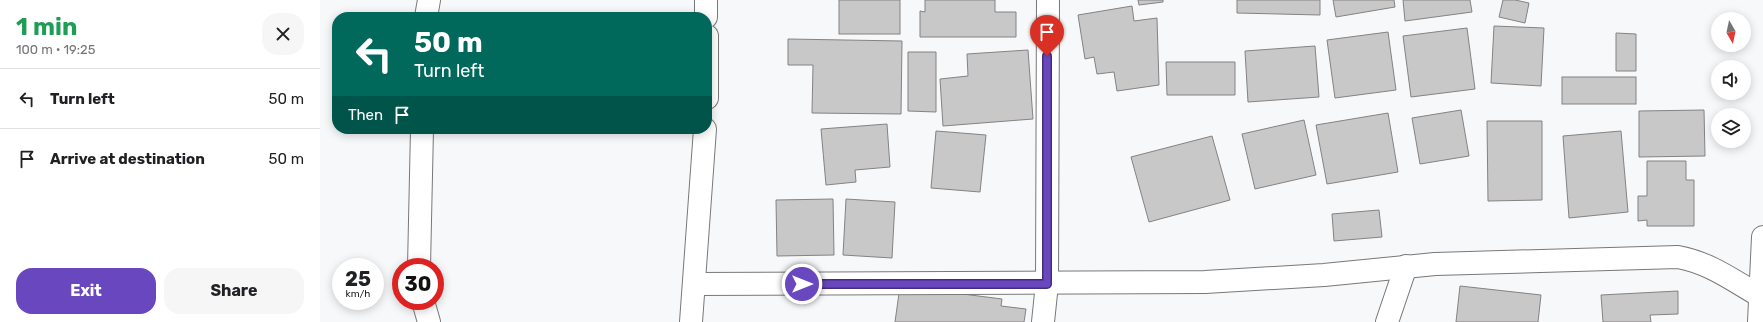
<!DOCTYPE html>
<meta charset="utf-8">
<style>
body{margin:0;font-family:Rubik,sans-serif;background:#f6f6f6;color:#202124;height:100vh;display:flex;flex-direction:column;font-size:15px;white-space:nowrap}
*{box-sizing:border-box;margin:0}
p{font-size:13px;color:#757577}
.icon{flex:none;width:22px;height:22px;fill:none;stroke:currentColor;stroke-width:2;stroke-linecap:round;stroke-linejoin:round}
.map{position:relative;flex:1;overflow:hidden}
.side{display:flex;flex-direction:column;background:#fff;width:320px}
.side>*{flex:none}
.top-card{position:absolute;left:12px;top:12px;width:380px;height:122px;border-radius:16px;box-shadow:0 2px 10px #0003;background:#00695c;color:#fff;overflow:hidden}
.needle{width:26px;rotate:171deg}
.fabs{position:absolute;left:1391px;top:12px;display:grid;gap:8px}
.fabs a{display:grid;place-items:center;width:40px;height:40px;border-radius:50%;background:#fff;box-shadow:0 2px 10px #0003;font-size:20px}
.speed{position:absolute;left:12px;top:258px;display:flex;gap:8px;font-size:20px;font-weight:700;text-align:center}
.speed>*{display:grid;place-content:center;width:52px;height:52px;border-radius:50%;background:#fff;box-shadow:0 2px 10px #0003;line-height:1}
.speed small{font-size:10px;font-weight:400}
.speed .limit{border:6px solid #d22;background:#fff;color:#111}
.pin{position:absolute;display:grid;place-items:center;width:34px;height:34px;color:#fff;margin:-41px -17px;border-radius:50% 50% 50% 0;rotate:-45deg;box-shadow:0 0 4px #0007}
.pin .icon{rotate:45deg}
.me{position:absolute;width:44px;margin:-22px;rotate:90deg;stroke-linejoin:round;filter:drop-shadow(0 0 3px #0008)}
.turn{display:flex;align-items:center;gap:14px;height:84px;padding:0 16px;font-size:18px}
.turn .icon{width:52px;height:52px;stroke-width:2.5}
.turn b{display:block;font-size:28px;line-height:34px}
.then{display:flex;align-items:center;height:38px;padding:0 16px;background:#0003;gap:8px;font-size:15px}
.round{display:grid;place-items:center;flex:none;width:42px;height:42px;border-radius:16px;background:#f6f6f6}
.head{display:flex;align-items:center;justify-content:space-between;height:68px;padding:0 16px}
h1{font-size:24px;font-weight:700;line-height:30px;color:#1e9e55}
.primary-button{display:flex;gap:8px;margin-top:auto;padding:8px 16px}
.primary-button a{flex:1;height:46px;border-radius:16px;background:#6847bf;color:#fff;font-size:16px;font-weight:700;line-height:46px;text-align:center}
.primary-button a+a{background:#f6f6f6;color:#202124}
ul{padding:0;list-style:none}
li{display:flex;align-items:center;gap:12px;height:60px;padding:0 16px;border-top:1px solid #e0e0e0}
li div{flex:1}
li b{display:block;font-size:15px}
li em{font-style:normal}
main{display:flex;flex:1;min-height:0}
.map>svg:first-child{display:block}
</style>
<main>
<section class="side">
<div class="head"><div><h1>1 min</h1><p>100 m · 19:25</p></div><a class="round"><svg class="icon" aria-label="close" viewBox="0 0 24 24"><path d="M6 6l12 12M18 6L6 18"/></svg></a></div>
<ul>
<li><svg class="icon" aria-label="left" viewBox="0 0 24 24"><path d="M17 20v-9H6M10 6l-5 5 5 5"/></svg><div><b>Turn left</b></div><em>50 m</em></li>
<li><svg class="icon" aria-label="arrive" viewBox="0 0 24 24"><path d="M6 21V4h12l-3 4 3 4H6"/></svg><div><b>Arrive at destination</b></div><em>50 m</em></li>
</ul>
<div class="primary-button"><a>Exit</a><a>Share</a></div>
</section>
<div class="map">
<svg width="1443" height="322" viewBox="0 0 1443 322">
<rect width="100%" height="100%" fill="#f7f8f9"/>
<g fill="#c9c8c8" stroke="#848283">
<rect x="519" y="0" width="61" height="34"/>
<path d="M605 0H675V12H696V37H600V11L605 12Z"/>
<path d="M818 0H843V2L819 5Z"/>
<path d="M917 0H1000V15L917 13Z"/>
<path d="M1013 0H1074L1075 7 1016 17Z"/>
<path d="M1083 0H1150L1152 12 1085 21Z"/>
<path d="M1183 0H1195L1209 3 1205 23 1179 17Z"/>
<path d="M812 6 814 21 837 18 839 85 797 91 794 72 777 74 774 57 765 59 758 15Z"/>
<path d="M1174 26 1224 28 1221 86 1171 83Z"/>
<path d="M1147 28 1155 89 1091 97 1083 36Z"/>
<path d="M1068 32 1076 90 1015 98 1007 40Z"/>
<path d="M1296 33 1316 34V71H1296Z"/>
<path d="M468 39 582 41 581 114 492 113 493 65H468Z"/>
<path d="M995 46 999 97 928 102 925 51Z"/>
<path d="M708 50 713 119 623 126 620 79 648 76 647 54Z"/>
<path d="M588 52H616V112L588 111Z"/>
<path d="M846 62H915V95H847Z"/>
<rect x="1242" y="77" width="74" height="27"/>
<path d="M1141 110 1149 156 1100 164 1092 118Z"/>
<path d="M1384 110 1385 156 1319 157V111Z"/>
<path d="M1068 113 1078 172 1007 184 996 125Z"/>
<path d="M984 120 996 175 935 189 922 134Z"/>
<path d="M1167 121H1222V200L1168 201Z"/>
<path d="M567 124 570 167 535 170 536 182 506 185 501 129Z"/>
<path d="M616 131 666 135 660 192 611 188Z"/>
<path d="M1301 131 1308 212 1249 218 1243 136Z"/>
<path d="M892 136 910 200 829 222 811 157Z"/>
<path d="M1327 161H1366V180H1374V226H1327V220L1318 221V196H1327Z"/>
<path d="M513 199 514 255 457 256 456 200Z"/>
<path d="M526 199 575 202 572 258 523 255Z"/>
<path d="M1059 210 1062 237 1014 241 1012 214Z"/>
<path d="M580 286 682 299 681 306 706 309 704 322H575Z"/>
<path d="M1140 286 1221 295 1218 322H1136Z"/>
<path d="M1358 291V314L1330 315 1331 322H1283L1281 295Z"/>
</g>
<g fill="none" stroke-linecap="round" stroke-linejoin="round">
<defs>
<g id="street">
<path d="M386 0V17"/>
<path d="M106 17 109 0"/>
<path d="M387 36V98"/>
<path d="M99 267 102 129"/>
<path d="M375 284 885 282 1004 275 1115 264 1358 257C1390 263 1412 280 1440 296"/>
<path d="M103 301 109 322"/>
<path d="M371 322 385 129"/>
<path d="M723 322 727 284 728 0"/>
<path d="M1067 322 1086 266"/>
<path d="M1439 322 1443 237"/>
</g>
</defs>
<use href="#street" stroke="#787879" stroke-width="24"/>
<use href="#street" stroke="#fff" stroke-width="22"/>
</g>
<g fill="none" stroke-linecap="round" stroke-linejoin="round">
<defs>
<path id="route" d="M482 284H727V56"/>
</defs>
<use href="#route" stroke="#442e7c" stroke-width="10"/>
<use href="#route" stroke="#6847bf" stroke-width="7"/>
</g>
</svg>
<div class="fabs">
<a><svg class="needle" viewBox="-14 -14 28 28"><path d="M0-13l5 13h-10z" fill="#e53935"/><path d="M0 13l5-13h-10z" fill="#757577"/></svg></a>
<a><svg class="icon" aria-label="sound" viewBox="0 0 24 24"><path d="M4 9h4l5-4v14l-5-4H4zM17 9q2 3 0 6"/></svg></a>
<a><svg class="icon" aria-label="layers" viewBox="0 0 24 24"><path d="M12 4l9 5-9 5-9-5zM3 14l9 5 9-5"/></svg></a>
</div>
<div class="speed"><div>25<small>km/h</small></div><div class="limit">30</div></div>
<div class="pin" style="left:727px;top:56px;background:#d93025"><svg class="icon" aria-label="arrive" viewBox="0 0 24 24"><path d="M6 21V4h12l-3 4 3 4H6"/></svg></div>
<svg class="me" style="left:482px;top:284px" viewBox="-20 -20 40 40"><circle r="17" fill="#6847bf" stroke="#fff" stroke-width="3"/><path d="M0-11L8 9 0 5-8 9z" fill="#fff"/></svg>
<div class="top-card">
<div class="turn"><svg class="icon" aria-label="left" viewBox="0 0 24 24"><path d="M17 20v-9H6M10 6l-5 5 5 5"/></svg><div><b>50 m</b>Turn left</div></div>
<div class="then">Then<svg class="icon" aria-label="arrive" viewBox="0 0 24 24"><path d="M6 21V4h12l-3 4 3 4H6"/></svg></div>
</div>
</div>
</main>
